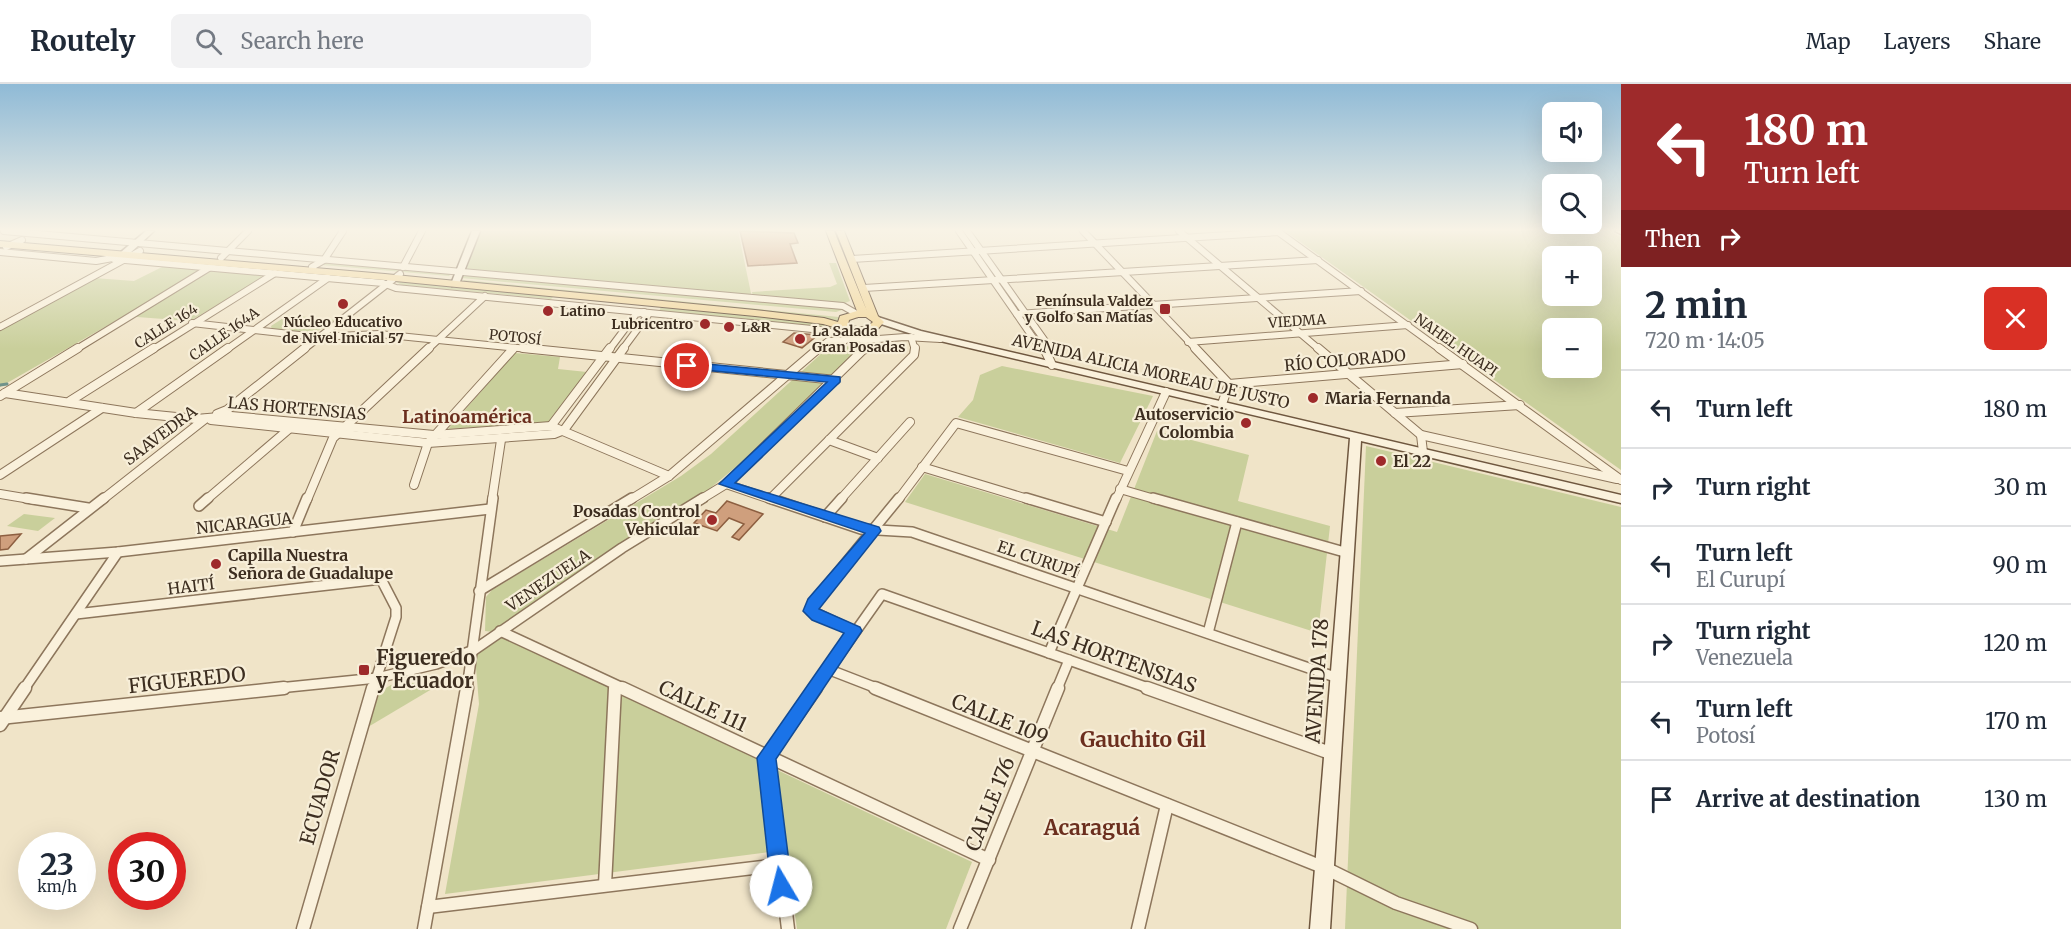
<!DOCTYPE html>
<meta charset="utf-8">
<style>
body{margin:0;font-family:Merriweather,serif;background:#f2f2f3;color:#1f2937;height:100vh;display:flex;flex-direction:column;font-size:22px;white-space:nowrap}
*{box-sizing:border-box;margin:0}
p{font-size:20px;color:#747a83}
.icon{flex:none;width:33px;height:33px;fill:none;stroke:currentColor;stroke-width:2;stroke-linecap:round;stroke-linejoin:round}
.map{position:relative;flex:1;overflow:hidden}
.details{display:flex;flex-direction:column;background:#fff;width:450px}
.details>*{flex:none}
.banner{background:#9e2a2b;color:#fff;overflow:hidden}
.tools{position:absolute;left:1542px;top:18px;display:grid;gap:12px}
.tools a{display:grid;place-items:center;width:60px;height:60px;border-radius:9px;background:#fff;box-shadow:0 6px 24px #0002;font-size:30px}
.speed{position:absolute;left:18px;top:748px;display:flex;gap:12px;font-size:30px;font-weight:700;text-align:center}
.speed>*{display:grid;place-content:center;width:78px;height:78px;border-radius:50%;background:#fff;box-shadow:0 6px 24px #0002;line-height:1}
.speed small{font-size:15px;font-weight:400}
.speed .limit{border:9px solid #d22;background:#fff;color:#111}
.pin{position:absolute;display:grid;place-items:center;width:51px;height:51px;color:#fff;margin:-26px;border:3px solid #fff;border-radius:50%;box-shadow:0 2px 6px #0007}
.me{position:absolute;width:66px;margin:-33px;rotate:352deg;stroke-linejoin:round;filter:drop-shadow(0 0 4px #0008)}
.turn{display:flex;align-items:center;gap:21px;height:126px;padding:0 24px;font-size:27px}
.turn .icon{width:78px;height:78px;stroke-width:2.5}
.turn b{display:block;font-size:42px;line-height:51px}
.then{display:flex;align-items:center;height:57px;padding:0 24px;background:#0003;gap:12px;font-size:22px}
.round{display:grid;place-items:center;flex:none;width:63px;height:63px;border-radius:9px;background:#f2f2f3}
.summary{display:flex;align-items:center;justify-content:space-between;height:102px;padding:0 24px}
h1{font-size:36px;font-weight:700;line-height:45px}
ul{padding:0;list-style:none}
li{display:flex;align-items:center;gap:18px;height:78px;padding:0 24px;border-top:2px solid #e0e1e3}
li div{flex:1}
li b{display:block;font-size:22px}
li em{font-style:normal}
header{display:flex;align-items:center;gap:36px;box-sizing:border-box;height:84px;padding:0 30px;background:#fff;border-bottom:2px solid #e0e1e3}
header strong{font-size:28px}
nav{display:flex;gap:33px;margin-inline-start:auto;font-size:21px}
.search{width:420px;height:54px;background:#f2f2f3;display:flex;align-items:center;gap:15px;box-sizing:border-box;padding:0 21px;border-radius:9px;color:#747a83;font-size:22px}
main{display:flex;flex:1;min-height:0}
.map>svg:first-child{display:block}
</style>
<header>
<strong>Routely</strong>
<div class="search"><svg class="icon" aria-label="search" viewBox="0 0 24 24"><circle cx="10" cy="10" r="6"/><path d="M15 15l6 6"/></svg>Search here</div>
<nav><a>Map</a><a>Layers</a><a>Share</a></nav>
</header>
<main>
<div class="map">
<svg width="1621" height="845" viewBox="0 0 1621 845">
<rect width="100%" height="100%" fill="#f0e4c8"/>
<g fill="#c9cf9b" fill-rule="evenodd">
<path d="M481 147H738L752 214 465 189Z"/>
<path d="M1285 147H1609L1621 153V386ZM1552 172H1592V212H1552ZM1552 244H1592V284H1552Z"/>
<path d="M326 176 454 187 449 192 322 181Z"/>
<path d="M829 179H836L850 217 842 220 753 213 752 208 830 203 837 200Z"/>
<path d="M166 181 271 189 190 237 124 232 0 303V244L94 194 134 197Z"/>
<path d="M463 190 845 225 836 228 461 194Z"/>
<path d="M397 195 553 213 551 215 402 201 396 198Z"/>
<path d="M464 196 839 233 838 239 460 200Z"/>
<path d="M661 223 818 239 846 246 842 249 659 227Z"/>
<path d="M288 231 336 236C310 255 303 249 272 246L271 242Z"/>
<path d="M833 259 859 265 783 344 708 406 493 548 485 547 486 513 492 506 681 392 711 370Z"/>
<path d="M515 269 560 273 558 285 587 288 548 338 448 345Z"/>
<path d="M1002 282 1153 312 1120 379 958 333 973 316 980 291Z"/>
<path d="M1157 347 1249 371 1238 417 1330 442 1318 549 905 418 925 390 1117 448Z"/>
<path d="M1366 362 1621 423V845H1345Z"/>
<path d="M24 430 55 434 38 447 7 442Z"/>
<path d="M504 546 759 668 769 768 445 810 479 620 475 572Z"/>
<path d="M447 596 368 643 379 608 391 601Z"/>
<path d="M775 685 972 778 946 845H797Z"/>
</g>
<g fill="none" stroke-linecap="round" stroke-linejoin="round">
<path stroke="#6f938a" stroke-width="3" d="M0 301 7 300"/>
</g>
<g fill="#cf9f7d" stroke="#8d5f41" stroke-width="1.5">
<path d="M740 147 794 149 798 159 790 160 797 179 748 182Z"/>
<path d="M794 249 817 251H818L802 264 783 258Z"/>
<path d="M727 417 763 430 739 456 732 453 744 440 729 434 717 447 694 439 706 426 716 429Z"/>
<path d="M21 450 8 465 0 466V452Z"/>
</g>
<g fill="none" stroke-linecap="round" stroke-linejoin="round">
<defs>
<g id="minor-far3">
<path d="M4 147 843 222 857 230"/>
<path d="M959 147 1036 258 1043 264"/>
<path d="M967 147 1045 257 1044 266"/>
<path d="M1083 147 1197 266"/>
<path d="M1179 147 1320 266"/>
<path d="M1277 147 1441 266"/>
<path d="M6 163 22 156"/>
<path d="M0 168 96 177 118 173"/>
<path d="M221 174 248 147"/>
<path d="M114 175 383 199 396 204 822 246 865 256 905 253 940 255"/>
<path d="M852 175 1278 148"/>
<path d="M312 183 324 176 343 147"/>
<path d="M403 183 422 147"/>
<path d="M864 204 1318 176"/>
<path d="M1017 230 1361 207"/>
<path d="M192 239 317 253 379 250 538 266"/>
<path d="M0 243 140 167"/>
<path d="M911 253 915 266"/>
<path d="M1188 258 1408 241"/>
<path d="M75 266 212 182"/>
<path d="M152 266 275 189"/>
<path d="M226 266 328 194"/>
<path d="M303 266 400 190"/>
<path d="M427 266 485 212"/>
<path d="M609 266 636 230 644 228"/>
<path d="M622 266 648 231 643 230"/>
<path d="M817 266 828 257H844L851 252"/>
<path d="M866 266 863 261 867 247"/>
</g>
<g id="minor-far2">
<path d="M523 264 836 296"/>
<path d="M1044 264 1052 281"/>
<path d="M1195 264 1229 300 1222 320"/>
<path d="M1318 264 1421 351 1423 368"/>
<path d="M1439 264 1621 396"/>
<path d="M1229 300 1463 280"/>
<path d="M5 309 136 329 196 335 231 332 434 351 551 342 669 392"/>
<path d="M0 312 78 264"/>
<path d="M70 317 154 264"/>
<path d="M136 329 228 264"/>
<path d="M1395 329 1520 321"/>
<path d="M217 330 227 326 305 264"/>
<path d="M211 336 428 359 554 350 564 346 624 264"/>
<path d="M551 342 610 264"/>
<path d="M1421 351 1617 395"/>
<path d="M829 356 878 374"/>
<path d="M922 383 1031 416"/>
<path d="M0 391 102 324"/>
<path d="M726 400 773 416"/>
<path d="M414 401 428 359 513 265"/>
<path d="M1120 405 1158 416"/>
<path d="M0 410 36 416"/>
<path d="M771 414 914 271 915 264"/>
<path d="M102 416 205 335"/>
<path d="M206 416 289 345"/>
<path d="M307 416 333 354 429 264"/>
<path d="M492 416 501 356"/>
<path d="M630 416 669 392 819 264"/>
<path d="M700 416 726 400 865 264"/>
<path d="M840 416 910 338"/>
<path d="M898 416 956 339 1128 387"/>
<path d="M1116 416 1166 308"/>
</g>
<g id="minor-far1">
<path d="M26 414 88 424"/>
<path d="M769 414 861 445 912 448 1338 594"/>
<path d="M1026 414 1106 438"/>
<path d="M1153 414 1348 469"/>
<path d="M199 422 208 414"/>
<path d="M825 433 842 414"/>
<path d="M293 448 307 414"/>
<path d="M26 475 104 414"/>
<path d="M0 477 118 468 490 425"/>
<path d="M479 507 632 414"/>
<path d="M76 530 381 495 396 524V533L373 605"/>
<path d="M500 547 625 605"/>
<path d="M854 547 811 527 813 519 899 414"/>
<path d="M1208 549 1237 438"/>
<path d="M1049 569 1116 414"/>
<path d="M830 586 879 605"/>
<path d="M24 605 118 468"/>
<path d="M269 605 377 594 436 580 474 566 622 464 703 414"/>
<path d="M467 605 493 414"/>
<path d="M615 605V603"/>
<path d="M815 605 882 510 1151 605"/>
<path d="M1057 605 1069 576"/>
</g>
<g id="minor">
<path d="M622 604 989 776"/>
<path d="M875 604 1325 784 1396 819 1471 845"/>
<path d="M1147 604 1333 670"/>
<path d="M0 634 284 604"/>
<path d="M0 641 25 604"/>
<path d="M605 801 615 604"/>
<path d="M428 823 778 781"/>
<path d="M303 845 373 604"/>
<path d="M424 845 467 604"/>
<path d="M788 845 767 674 816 604"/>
<path d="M960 845 1058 604"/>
<path d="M1138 845 1167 721"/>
</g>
<g id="secondary">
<path d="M146 147H154L127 172H121V168Z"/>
<path d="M472 147H480L459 200 452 202 451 200Z"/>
<path d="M1615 147H1621V150Z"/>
<path d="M878 233 921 247 1621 411V419L1361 357 1330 845H1310L1350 354 915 251 875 238V234Z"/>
</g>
<path id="primary" d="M826 147H834L867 227 836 147H844L878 232 884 238 876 247 858 250 823 240 755 232 385 196 0 163V157L385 190 755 226 824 234 838 238 840 232 857 227ZM858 233H866L873 238C866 245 858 244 848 241L849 236Z"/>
</defs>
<use href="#minor-far3" stroke="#8d765c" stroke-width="8"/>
<use href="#minor-far2" stroke="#8d765c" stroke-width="10"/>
<use href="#minor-far1" stroke="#8d765c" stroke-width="12"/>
<use href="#minor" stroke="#8d765c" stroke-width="15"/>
<use href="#secondary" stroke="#6f573f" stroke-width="3"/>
<use href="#primary" stroke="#5b4430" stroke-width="2"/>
<use href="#minor-far3" stroke="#faf1dc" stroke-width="6"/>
<use href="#minor-far2" stroke="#faf1dc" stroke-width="8"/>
<use href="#minor-far1" stroke="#faf1dc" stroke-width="9"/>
<use href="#minor" stroke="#faf1dc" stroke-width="12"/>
<use href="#secondary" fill="#faf1dc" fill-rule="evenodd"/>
<use href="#primary" fill="#f3d9a0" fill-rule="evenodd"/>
</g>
<linearGradient id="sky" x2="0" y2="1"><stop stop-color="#8fbad6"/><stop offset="0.55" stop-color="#f8f3e6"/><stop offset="1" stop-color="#f8f3e6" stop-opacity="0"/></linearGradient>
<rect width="1621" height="265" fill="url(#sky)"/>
<path fill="#1a73e8" stroke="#114b97" stroke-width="1.5" d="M687 278 840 293V298L735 399 879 443 881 447 819 525 860 543 862 547 776 675 792 802 789 809 781 812 774 809 771 802 757 674 844 549 812 536 803 527 808 515 865 449 719 400 827 298 683 284V279Z"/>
<g fill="#9e2a2b" stroke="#f7eed8" stroke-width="2">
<circle cx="343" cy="220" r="6"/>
<rect x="1159" y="219" width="12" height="12" rx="3"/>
<circle cx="548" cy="227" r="6"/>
<circle cx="705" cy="240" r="6"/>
<circle cx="729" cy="243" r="6"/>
<circle cx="800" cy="255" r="6"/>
<circle cx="1313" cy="314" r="6"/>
<circle cx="1246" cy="339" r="6"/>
<circle cx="1381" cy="377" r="6"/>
<circle cx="712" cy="436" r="6"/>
<circle cx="216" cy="480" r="6"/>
<rect x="358" y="580" width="12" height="12" rx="3"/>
</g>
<g text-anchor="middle" stroke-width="4.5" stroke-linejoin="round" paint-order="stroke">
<g font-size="14" font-weight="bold" fill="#3d2e20" stroke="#f7eed8" text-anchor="start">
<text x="1153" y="222" text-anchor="end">Península Valdez<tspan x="1153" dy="16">y Golfo San Matías</tspan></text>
<text x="560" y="232">Latino</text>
<text x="343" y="243" text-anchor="middle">Núcleo Educativo<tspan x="343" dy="16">de Nivel Inicial 57</tspan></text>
<text x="693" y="245" text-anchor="end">Lubricentro</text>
<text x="741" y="248">L&amp;R</text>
<text x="812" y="252">La Salada<tspan x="812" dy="16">Gran Posadas</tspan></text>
</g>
<g font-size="14" fill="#3d2e20" stroke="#f7eed8">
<text transform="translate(1297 237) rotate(-4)" y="5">VIEDMA</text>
<text transform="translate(166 242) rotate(-32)" y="5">CALLE 164</text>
<text transform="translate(224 250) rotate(-35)" y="5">CALLE 164A</text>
<text transform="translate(515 253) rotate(6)" y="5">POTOSÍ</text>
<text transform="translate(1456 261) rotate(35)" y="5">NAHEL HUAPI</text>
</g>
<g font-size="16" fill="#3d2e20" stroke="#f7eed8">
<text transform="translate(1345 276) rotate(-5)" y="6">RÍO COLORADO</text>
<text transform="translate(1151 287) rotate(13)" y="6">AVENIDA ALICIA MOREAU DE JUSTO</text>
<text transform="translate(297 324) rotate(5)" y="6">LAS HORTENSIAS</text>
<text transform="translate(160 351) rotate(-37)" y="6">SAAVEDRA</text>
<text transform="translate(244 439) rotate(-6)" y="6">NICARAGUA</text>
<text transform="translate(1038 475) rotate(19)" y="6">EL CURUPÍ</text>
<text transform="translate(548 496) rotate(-34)" y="6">VENEZUELA</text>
<text transform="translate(191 502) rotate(-7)" y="6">HAITÍ</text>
</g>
<g font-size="16" font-weight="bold" fill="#3d2e20" stroke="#f7eed8" text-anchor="start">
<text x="1325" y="320">Maria Fernanda</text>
<text x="1234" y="336" text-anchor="end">Autoservicio<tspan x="1234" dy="18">Colombia</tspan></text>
<text x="1393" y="383">El 22</text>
<text x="700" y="433" text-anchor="end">Posadas Control<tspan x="700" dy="18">Vehicular</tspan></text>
<text x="228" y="477">Capilla Nuestra<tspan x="228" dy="18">Señora de Guadalupe</tspan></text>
</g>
<g font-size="18" font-weight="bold" fill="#6b2e1e" stroke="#f7eed8">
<text x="467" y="339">Latinoamérica</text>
</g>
<g font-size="20" fill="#3d2e20" stroke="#f7eed8">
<text transform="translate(1114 573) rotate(20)" y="7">LAS HORTENSIAS</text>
<text transform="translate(187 596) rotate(-6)" y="7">FIGUEREDO</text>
<text transform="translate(1317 597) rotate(-86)" y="7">AVENIDA 178</text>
<text transform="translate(703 622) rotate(25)" y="7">CALLE 111</text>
<text transform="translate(1000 635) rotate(22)" y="7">CALLE 109</text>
<text transform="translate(320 713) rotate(-74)" y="7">ECUADOR</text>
<text transform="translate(990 720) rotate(-68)" y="7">CALLE 176</text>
</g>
<g font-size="20" font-weight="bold" fill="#3d2e20" stroke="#f7eed8" text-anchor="start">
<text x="376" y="581">Figueredo<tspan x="376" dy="23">y Ecuador</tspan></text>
</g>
<g font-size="21" font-weight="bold" fill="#6b2e1e" stroke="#f7eed8">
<text x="1143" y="663">Gauchito Gil</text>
<text x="1092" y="751">Acaraguá</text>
</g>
</g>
</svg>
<div class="tools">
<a><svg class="icon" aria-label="sound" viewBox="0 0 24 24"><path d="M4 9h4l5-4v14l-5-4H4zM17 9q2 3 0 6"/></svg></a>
<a><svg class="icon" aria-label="search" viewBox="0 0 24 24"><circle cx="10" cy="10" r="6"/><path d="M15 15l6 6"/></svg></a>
<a>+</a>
<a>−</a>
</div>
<div class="speed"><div>23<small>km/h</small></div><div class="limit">30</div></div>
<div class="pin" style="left:687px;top:282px;background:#d93025"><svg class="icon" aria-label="arrive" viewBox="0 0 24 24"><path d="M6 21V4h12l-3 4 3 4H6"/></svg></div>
<svg class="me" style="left:781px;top:802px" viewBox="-20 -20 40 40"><circle r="19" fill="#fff"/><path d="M0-13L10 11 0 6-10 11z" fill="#1a73e8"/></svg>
</div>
<section class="details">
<div class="banner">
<div class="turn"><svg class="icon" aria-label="left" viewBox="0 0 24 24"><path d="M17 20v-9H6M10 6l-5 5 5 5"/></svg><div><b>180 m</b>Turn left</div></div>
<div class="then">Then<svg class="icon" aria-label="right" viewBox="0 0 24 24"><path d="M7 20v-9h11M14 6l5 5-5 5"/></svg></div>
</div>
<div class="summary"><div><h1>2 min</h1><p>720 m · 14:05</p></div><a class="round" style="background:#d93025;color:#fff"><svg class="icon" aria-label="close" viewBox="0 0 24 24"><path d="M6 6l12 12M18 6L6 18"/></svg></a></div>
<ul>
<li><svg class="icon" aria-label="left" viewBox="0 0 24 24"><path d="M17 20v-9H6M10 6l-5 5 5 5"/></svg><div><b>Turn left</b></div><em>180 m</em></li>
<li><svg class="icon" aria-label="right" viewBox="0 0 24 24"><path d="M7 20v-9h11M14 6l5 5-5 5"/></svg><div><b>Turn right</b></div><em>30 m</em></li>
<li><svg class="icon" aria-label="left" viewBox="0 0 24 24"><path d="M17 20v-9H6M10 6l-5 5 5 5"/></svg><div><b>Turn left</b><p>El Curupí</p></div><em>90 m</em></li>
<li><svg class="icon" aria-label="right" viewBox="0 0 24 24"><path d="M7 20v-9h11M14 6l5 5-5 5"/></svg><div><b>Turn right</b><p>Venezuela</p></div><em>120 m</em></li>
<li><svg class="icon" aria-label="left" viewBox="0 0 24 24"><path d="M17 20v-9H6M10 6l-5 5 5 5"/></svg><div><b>Turn left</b><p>Potosí</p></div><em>170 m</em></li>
<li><svg class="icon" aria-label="arrive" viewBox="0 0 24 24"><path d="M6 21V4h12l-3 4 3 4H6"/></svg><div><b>Arrive at destination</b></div><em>130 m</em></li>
</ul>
</section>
</main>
